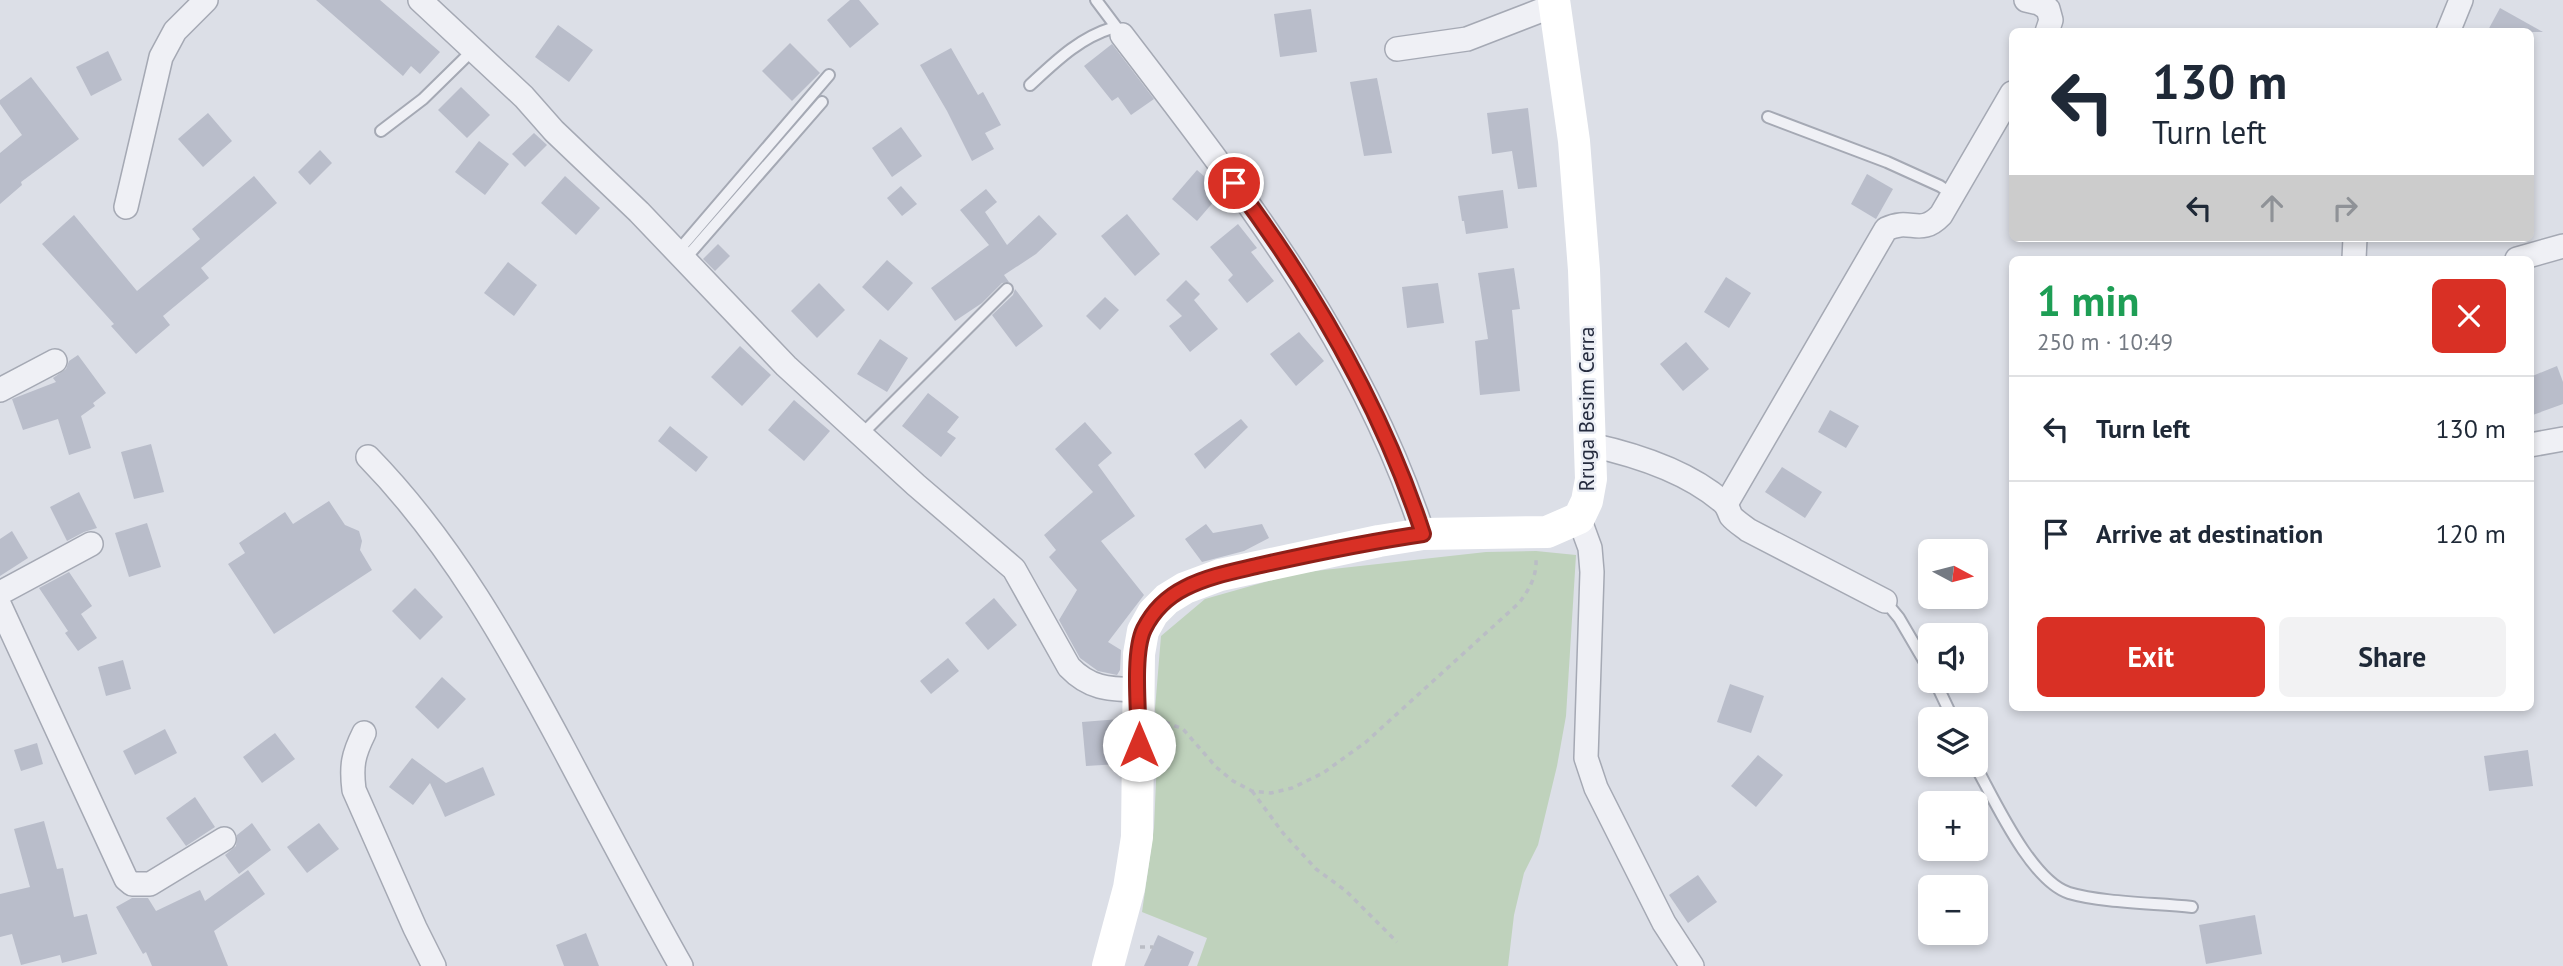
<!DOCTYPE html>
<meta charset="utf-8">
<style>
body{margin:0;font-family:"PT Sans",sans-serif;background:#f2f2f3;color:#1f2937;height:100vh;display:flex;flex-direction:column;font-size:26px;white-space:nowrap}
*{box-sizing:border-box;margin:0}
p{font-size:23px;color:#747a83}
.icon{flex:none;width:38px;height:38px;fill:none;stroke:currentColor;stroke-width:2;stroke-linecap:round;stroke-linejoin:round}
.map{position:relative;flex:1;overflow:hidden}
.drawer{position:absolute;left:2009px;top:256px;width:525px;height:455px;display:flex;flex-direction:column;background:#fff;border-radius:10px;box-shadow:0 4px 10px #0003}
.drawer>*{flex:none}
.top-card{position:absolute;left:2009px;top:28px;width:525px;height:214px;border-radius:10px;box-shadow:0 4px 10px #0003;background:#fff;color:#1f2937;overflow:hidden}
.needle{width:46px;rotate:97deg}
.controls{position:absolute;left:1918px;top:539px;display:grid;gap:14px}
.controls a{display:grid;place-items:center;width:70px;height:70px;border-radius:10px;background:#fff;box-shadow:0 4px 10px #0003;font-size:35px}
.pin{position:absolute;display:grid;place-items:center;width:60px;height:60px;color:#fff;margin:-30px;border:4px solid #fff;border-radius:50%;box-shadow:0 2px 7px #0007}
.me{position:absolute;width:77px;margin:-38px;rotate:0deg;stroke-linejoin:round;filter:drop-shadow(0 0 5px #0008)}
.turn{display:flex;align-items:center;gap:24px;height:147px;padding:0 28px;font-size:32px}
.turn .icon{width:91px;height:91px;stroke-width:2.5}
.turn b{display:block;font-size:49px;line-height:60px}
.lanes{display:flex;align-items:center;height:66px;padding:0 28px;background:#0003;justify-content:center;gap:35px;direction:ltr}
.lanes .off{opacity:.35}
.round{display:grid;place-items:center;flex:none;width:74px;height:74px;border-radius:10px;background:#f2f2f3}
.head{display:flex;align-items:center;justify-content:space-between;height:119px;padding:0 28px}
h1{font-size:42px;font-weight:800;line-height:52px;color:#1e9e55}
.button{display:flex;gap:14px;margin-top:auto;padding:14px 28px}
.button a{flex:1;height:80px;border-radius:10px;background:#d93025;color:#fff;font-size:28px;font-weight:800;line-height:80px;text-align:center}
.button a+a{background:#f2f2f3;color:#1f2937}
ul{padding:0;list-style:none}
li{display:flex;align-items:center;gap:21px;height:105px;padding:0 28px;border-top:2px solid #e0e1e3}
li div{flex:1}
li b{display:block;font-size:26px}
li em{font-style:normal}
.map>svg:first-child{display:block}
</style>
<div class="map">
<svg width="2563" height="966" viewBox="0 0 2563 966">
<rect width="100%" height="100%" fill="#dcdfe7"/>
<path fill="#bfd2bc" d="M1536 551 1576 555 1566 716 1557 766 1538 845 1524 873 1514 915 1508 966H1197L1207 938 1142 912 1154 828 1158 736 1155 709 1161 636 1205 599 1297 573 1486 552Z"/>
<g fill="#b9bdca">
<path d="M316 0H380L440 52 420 74 411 66 403 76Z"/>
<path d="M850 0H859L879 24 850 48 827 20Z"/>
<path d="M2500 8 2543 32H2487Z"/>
<path d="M1311 9 1317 52 1280 57 1274 14Z"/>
<path d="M558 25 593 50 569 82 535 57Z"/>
<path d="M790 43 820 73 792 101 762 71Z"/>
<path d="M1112 44 1154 99 1131 115 1118 97 1112 101 1084 66Z"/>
<path d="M951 48 978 95 983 92 1001 125 985 133 994 149 972 161 947 111 920 65Z"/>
<path d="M108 51 122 80 91 96 76 67Z"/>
<path d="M31 77 79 139 21 182 22 185 0 204V153L22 135 0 104V100Z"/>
<path d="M1377 78 1392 153 1364 156 1350 82Z"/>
<path d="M461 87 490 115 467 138 438 110Z"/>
<path d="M1528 108 1537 187 1518 189 1512 151 1492 154 1487 113Z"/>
<path d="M208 113 232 141 203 167 178 139Z"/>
<path d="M901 127 922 156 892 177 872 148Z"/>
<path d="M534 133 547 145 525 167 512 154Z"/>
<path d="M479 141 509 164 485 195 455 172Z"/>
<path d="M320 150 332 163 310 185 298 172Z"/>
<path d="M1197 170 1222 192 1197 221 1172 199Z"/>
<path d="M1867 174 1893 189 1876 219 1851 204Z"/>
<path d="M254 176 277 203 201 268 209 278 163 316 170 325 136 354 111 326 114 324 42 244 74 215 137 291 200 239 192 229Z"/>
<path d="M565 176 600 208 576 235 541 203Z"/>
<path d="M901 186 917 204 902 216 887 198Z"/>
<path d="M986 189 997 202 985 212 1007 245 1039 215 1057 234 1036 254 1004 275 1009 282 1002 283 982 303 955 321 931 288 989 245 960 210Z"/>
<path d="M1503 190 1508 228 1466 234 1464 221H1462L1458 196Z"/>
<path d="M1127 214 1160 254 1135 276 1101 236Z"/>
<path d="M1238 224 1257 248 1251 252 1274 281 1247 303 1228 280 1233 275 1210 247Z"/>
<path d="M718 244 730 256 715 271 703 259Z"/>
<path d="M887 260 913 283 888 311 862 287Z"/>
<path d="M508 262 537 285 514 316 484 293Z"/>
<path d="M1514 268 1520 309 1512 310 1520 391 1480 395 1475 341 1488 339 1478 273Z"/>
<path d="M1726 277 1751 293 1729 328 1704 312Z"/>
<path d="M1186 280 1200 294 1194 300 1218 329 1190 352 1169 326 1182 316 1166 300Z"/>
<path d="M819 283 845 310 817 338 791 311Z"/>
<path d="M1438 283 1444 323 1407 328 1402 287Z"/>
<path d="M1015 289 1043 326 1016 347 992 315 1013 295Z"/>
<path d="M1105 297 1119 310 1100 330 1086 316Z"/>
<path d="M1299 332 1324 361 1296 386 1270 354Z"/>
<path d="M880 339 908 358 887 392 857 374Z"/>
<path d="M1686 342 1709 369 1683 391 1660 364Z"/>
<path d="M740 346 771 375 742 406 711 377Z"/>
<path d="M78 355 106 393 93 403 95 406 81 416 91 448 69 455 58 419 23 430 12 399 56 382 53 378 66 369 69 361Z"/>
<path d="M2557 366 2563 382V404L2530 416V377Z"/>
<path d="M928 393 959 417 947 432 956 438 941 457 902 426Z"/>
<path d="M794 400 830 431 804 461 768 430Z"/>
<path d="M1830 410 1859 426 1846 448 1818 432Z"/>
<path d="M1241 419 1248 427 1205 469 1194 454Z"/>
<path d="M1085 422 1112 453 1098 465 1135 516 1101 541 1144 595 1108 642 1121 650 1120 670 1117 675 1098 671 1080 658 1059 620 1077 590 1049 557 1056 550 1044 535 1093 492 1055 449Z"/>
<path d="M670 426 708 457 696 472 658 441Z"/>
<path d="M151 444 164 492 134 499 121 452Z"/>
<path d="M1782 467 1822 492 1805 518 1765 492Z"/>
<path d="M79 492 97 528 84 532 67 541 50 507Z"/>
<path d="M329 501 345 525 359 531 362 541 360 550 372 570 274 634 228 564 245 553 239 543 285 512 293 524Z"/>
<path d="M147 523 161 567 129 577 115 533Z"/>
<path d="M1206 524 1213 533 1262 524 1269 538 1244 551 1202 562 1185 539Z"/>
<path d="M12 531 28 558 0 576V539Z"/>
<path d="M69 572 92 606 81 614 97 638 78 651 65 633 68 631 39 588Z"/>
<path d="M415 588 443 617 420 640 392 611Z"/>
<path d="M994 598 1017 625 988 650 965 623Z"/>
<path d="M948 658 959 671 931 694 920 681Z"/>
<path d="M123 660 131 689 106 696 98 667Z"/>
<path d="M442 677 466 699 438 729 415 707Z"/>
<path d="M1730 684 1764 696 1751 733 1717 722Z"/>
<path d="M1120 719 1119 764 1086 766 1082 722Z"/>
<path d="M165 729 177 753 135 775 123 751Z"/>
<path d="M275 733 295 759 262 783 243 757Z"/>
<path d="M37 743 43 764 21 771 14 750Z"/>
<path d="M2528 750 2533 786 2489 791 2484 756Z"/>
<path d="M1758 755 1783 775 1756 807 1731 786Z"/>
<path d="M412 758 446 783 483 767 495 795 445 817 430 783 413 805 389 787Z"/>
<path d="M195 797 215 827 186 846 166 818Z"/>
<path d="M44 821 57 869 63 868 74 917 87 914 97 954 62 963 60 955 21 965 12 934 0 937V894L30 887 14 829Z"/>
<path d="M252 823 271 850 239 874 225 855 236 846 237 835Z"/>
<path d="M319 823 339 849 307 873 287 847Z"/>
<path d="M248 870 265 894 214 931 228 966H152L146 952 143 954 116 907 132 898H148L156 911 200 890 205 901Z"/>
<path d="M1698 875 1717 902 1688 923 1669 895Z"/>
<path d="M2255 915 2262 954 2206 964 2199 925Z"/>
<path d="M586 933 599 966H564L556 945Z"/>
<path d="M1158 935 1194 952 1188 966H1144Z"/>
</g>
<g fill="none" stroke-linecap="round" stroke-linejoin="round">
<defs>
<g id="lane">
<path d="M1096 0 1120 32"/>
<path d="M1030 85C1055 62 1079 38 1112 28L1122 35"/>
<path d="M1768 117 1887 162 1940 186 1953 195"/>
<path d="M381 131 423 99 473 50"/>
<path d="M678 251 829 75"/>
<path d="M685 259 822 102"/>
<path d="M861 435 1007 289"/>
<path d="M1885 601 1899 618 1930 671"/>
<path d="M1935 681 1953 719"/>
<path d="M1975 765C1994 799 2031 881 2069 893 2103 903 2156 903 2192 907"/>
</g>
<g id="street">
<path d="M420 0 524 97 554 131 639 212 786 366 916 485 1014 569 1069 667C1090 689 1109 689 1138 690"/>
<path d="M2026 0 2039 3 2048 9 2051 20 2047 32"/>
<path d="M2448 32 2461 0"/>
<path d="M1122 35C1242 192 1361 343 1423 534"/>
<path d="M1397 49 1467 39 1555 5"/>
<path d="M126 207 161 57 175 31 206 0"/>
<path d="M2354 259 2355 238"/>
<path d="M2517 259 2563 246"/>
<path d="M0 390 55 361"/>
<path d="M1591 445C1637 455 1687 471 1723 502 1728 506 1728 510 1731 516 1735 521 1743 526 1748 530L1885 601"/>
<path d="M2530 445 2563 439"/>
<path d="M368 457C451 542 509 646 565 751 603 823 641 895 681 966"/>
<path d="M1726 504 1886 229C1911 217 1920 237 1941 215L2012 93"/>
<path d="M1579 518 1590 548 1592 572 1586 758 1596 788 1664 923 1692 966"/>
<path d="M0 593 91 544"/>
<path d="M0 606 126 879 132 884H150L224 839"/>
<path d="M364 733C353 755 351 766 354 790L415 928 434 966"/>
</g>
</defs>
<use href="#lane" stroke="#a5a9b4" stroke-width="14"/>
<use href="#street" stroke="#a5a9b4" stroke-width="26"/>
<g stroke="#babdc5" stroke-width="3.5" stroke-dasharray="5 5" stroke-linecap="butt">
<path d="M1165 722 1183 729 1216 767 1233 781 1252 791 1271 793 1292 788 1323 773 1366 742 1519 603C1529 590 1537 576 1536 559"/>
<path d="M1252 791 1283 833 1316 869 1346 891 1397 942"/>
<path d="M1140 947H1153"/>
</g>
<use href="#lane" stroke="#eff0f5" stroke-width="10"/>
<use href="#street" stroke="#eff0f5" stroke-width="23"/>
<path stroke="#fff" stroke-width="32" d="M1108 966 1129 888 1137 837 1139 654 1143 631 1153 613 1167 599 1185 588 1220 575 1379 541 1423 534 1547 532 1579 518 1587 501 1591 479 1584 270 1574 141 1554 0"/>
</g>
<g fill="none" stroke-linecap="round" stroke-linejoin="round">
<defs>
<path id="route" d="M1139 745C1139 715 1132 654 1144 629 1153 611 1167 597 1185 588 1208 576 1236 571 1261 565 1315 553 1368 542 1423 534 1382 408 1313 289 1234 183"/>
</defs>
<use href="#route" stroke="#8d1f18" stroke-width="18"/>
<use href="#route" stroke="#d93025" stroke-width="12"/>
</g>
<g text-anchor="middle" stroke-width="5" stroke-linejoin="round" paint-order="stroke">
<g font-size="21" fill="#252b3e" stroke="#ebeef5">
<text transform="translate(1587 409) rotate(-90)" y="7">Rruga Besim Cerra</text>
</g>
</g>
</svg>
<div class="controls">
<a><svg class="needle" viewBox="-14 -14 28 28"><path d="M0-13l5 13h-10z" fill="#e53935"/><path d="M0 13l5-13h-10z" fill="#747a83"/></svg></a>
<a><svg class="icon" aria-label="sound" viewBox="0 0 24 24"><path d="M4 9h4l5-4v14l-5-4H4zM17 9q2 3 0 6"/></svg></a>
<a><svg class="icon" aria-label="layers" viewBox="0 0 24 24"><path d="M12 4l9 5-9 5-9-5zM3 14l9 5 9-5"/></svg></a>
<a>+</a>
<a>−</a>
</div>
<div class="pin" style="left:1234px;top:183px;background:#d93025"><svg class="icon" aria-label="arrive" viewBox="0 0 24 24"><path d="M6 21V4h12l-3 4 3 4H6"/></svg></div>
<svg class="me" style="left:1139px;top:745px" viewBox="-20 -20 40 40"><circle r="19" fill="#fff"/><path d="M0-13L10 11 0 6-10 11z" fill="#d93025"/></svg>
<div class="top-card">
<div class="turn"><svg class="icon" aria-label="left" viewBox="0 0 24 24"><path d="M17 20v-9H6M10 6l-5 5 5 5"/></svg><div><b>130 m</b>Turn left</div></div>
<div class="lanes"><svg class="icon" aria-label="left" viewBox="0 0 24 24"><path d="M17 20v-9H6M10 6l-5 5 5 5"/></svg><svg class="icon off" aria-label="ahead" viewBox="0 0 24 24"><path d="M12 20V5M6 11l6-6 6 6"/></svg><svg class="icon off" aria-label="right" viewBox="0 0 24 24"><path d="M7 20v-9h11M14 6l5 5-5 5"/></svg></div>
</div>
<section class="drawer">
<div class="head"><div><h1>1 min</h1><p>250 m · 10:49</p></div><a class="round" style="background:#d93025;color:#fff"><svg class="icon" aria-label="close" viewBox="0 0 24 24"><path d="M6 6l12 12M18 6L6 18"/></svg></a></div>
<ul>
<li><svg class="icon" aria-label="left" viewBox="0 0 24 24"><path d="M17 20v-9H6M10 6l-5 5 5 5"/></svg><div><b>Turn left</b></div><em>130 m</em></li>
<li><svg class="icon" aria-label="arrive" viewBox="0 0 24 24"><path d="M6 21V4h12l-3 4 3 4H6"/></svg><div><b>Arrive at destination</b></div><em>120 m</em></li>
</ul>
<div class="button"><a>Exit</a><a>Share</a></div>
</section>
</div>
